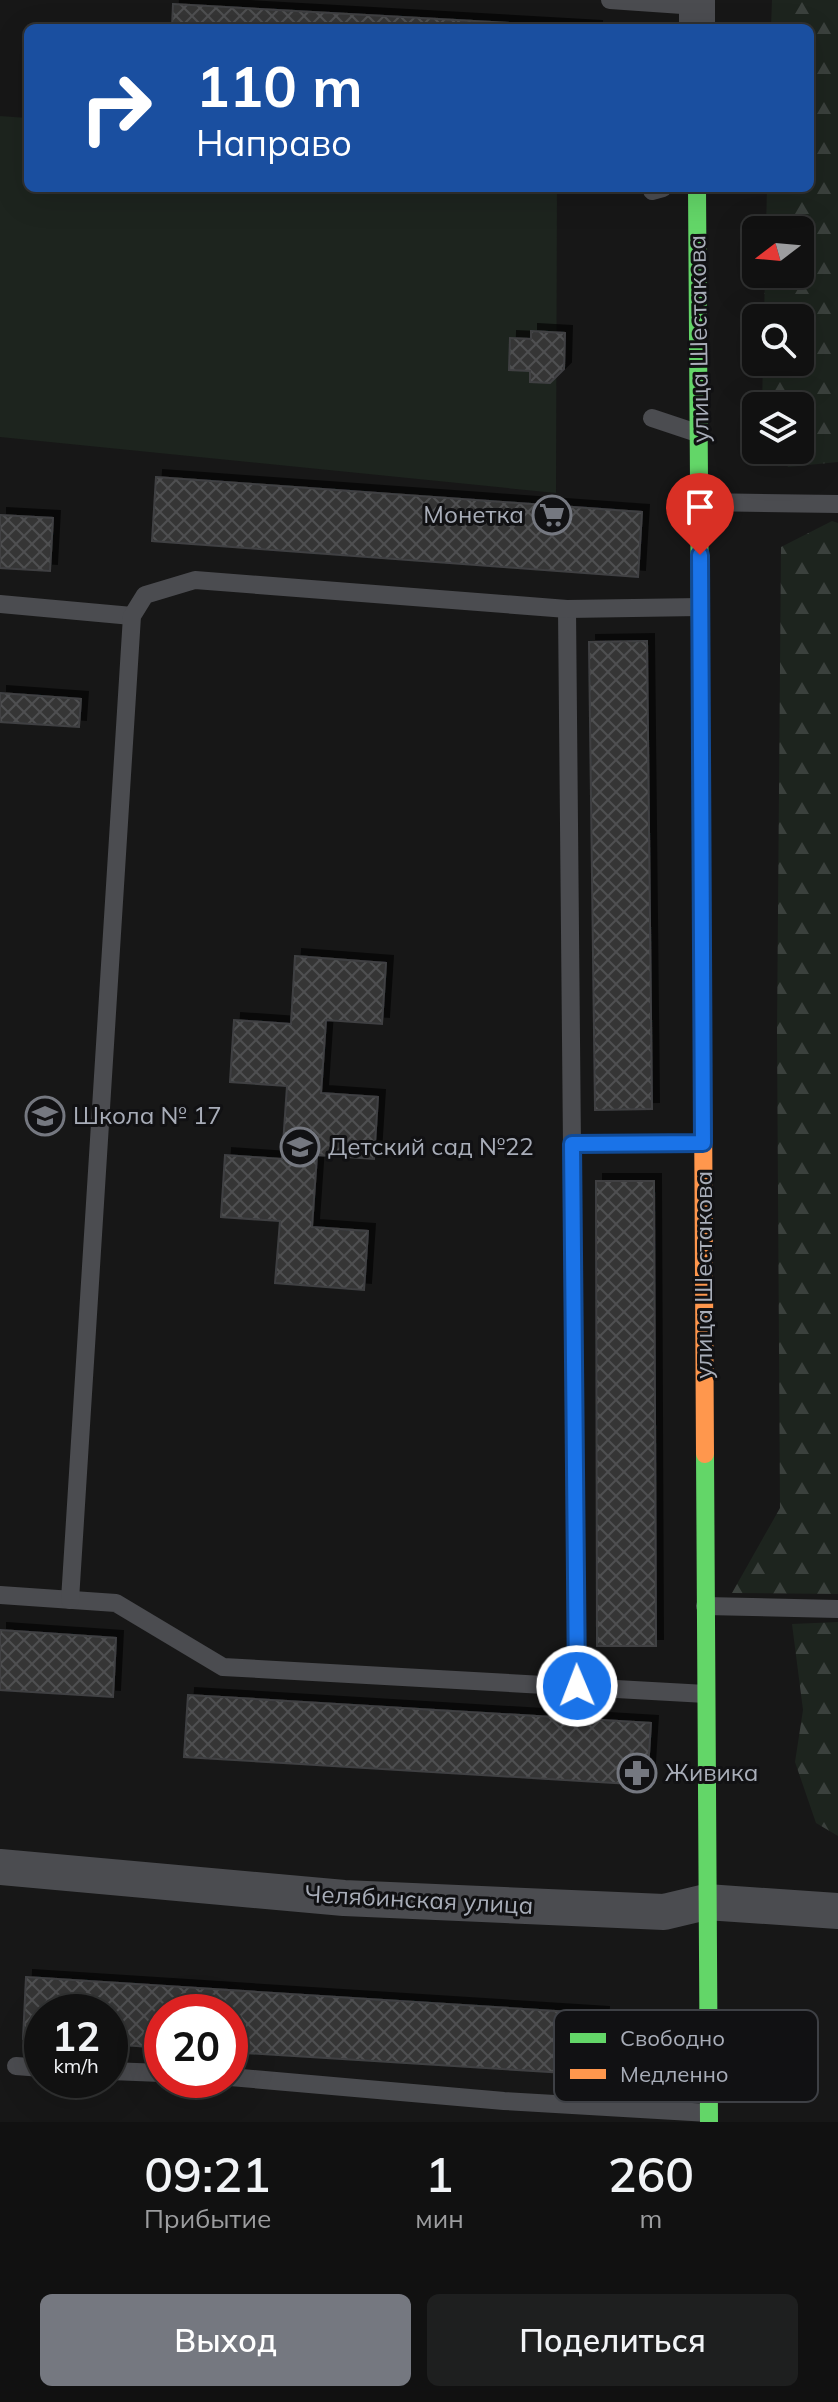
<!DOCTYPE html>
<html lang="ru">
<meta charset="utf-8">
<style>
body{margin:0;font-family:Mulish,sans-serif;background:#1e1f1f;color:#f1f3f6;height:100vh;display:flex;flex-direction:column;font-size:30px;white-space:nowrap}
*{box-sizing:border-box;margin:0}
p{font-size:26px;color:#9c9d9f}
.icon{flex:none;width:44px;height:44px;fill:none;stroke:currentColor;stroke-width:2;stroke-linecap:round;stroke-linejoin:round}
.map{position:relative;height:2122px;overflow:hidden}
.details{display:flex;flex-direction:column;background:#111;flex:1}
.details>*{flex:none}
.hud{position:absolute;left:24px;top:24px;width:790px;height:168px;border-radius:12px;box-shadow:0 8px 32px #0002,0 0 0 2px #303131;background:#1a4fa0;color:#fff;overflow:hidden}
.needle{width:52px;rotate:254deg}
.buttons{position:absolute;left:742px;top:216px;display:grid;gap:16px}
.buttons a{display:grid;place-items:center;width:72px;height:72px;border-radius:12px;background:#111;box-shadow:0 8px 32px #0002,0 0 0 2px #303131;font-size:40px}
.speed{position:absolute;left:24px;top:1994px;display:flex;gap:16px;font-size:40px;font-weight:700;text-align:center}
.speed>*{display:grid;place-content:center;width:104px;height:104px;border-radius:50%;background:#111;box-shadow:0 8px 32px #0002,0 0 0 2px #303131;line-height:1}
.speed small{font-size:20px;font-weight:400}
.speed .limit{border:12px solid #d22;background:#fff;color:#111}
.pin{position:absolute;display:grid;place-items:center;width:68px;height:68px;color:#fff;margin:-82px -34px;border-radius:50% 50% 50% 0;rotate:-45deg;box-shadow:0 0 8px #0007}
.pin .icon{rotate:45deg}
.me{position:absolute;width:88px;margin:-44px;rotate:359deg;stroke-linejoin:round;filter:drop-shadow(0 0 6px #0008)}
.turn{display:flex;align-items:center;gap:28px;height:168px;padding:0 40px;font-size:36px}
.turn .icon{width:104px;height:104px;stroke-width:2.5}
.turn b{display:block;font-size:56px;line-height:68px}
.eta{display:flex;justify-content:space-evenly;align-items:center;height:136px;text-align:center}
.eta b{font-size:48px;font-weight:600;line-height:56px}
.primary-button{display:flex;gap:16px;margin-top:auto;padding:16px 40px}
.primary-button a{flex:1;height:92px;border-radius:12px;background:#757880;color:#fff;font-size:32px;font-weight:600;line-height:92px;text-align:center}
.primary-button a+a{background:#1e1f1f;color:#f1f3f6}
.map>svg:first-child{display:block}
</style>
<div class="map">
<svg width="838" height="2122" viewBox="0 0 838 2122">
<defs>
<pattern id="forest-firs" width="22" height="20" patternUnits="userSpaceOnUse" patternTransform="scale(2)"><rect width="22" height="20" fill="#1d241e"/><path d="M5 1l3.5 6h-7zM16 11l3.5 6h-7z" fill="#3b413d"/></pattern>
<pattern id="building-cross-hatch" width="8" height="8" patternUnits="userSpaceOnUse" patternTransform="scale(2)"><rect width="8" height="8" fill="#353536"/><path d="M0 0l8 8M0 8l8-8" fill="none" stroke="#4f5051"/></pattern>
<filter id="shadow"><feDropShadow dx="7" dy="-7" stdDeviation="0" flood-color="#0009"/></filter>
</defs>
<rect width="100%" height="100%" fill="#171717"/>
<g fill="url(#forest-firs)">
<path d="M772 0H838V462L788 467 779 450H800V406H762L763 362H800V318H764L765 274H800V230H766L767 188H810V28H771Z"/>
<path d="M832 521 838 523V1594L732 1593 780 1508 777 1033 781 547Z"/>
<path d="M838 1622V1836L816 1823 795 1762 803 1710 792 1624Z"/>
</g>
<path fill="#1d241e" d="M0 116 28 118V188H557L556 493 0 437Z"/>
<g fill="url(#building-cross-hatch)" stroke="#3f4043" stroke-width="2" filter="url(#shadow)">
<path d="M173 4 596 28H172Z"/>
<path d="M531 331 565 333 564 369 550 383 530 382V371L509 370 510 338 531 339Z"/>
<path d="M156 477 642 512 638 577 152 541Z"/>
<path d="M0 515 53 518 50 571 0 568Z"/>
<path d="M647 641 652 1109 595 1110 589 642Z"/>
<path d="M0 693 81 699 79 727 0 722Z"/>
<path d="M295 956 386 963 382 1024 326 1020 321 1093 378 1097 374 1159 317 1155 312 1227 368 1231 364 1290 275 1283 280 1221 221 1217 225 1155 282 1159 287 1086 230 1082 234 1020 291 1024Z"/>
<path d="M596 1181H654L656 1646H597Z"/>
<path d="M0 1630 116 1638 113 1697 0 1690Z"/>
<path d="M188 1695 651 1723 647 1785 184 1757Z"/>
<path d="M26 1977 602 2014 598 2075 230 2052V2012H162V2048L110 2044V2012H42V2040L23 2039Z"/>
</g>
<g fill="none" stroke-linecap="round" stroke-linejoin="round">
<g stroke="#4b4c50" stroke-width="18">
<path d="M610 0 697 6"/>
<path d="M652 191 663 188"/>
<path d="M652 418 697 433"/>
<path d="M700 502 838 504"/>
<path d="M0 604 132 616"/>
<path d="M567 609 577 1686"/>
<path d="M572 1144 703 1143"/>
<path d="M0 1595 116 1603 223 1667 706 1694"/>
<path d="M70 1600 132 616 145 595 195 580 567 609 700 607"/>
<path d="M705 1606 838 1609"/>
<path d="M16 2066 42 2068"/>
<path d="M110 2071 162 2073"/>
<path d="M230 2077 504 2101 709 2113"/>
</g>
<g stroke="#4b4c50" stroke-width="36">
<path d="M697 28V0"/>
<path d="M0 1867 344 1898 664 1912 706 1902 838 1911"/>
</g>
<g stroke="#63d668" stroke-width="18">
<path d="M697 188 702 923"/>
<path d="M705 1454 709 2122"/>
</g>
<path stroke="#ff974d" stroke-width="18" d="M702 923 705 1454"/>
</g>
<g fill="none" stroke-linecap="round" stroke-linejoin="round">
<defs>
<path id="route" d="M577 1686 572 1144 703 1143 700 555"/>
</defs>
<use href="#route" stroke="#114b97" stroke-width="20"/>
<use href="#route" stroke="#1a73e8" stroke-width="14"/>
</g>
<defs>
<symbol id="supermarket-ring" viewBox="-11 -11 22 22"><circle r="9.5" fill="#111113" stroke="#757880" stroke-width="1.5"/><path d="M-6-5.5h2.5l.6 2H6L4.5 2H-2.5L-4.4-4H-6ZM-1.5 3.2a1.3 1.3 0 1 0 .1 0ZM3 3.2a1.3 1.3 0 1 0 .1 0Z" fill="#757880"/></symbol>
<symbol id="school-ring" viewBox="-11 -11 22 22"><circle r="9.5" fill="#111113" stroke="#757880" stroke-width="1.5"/><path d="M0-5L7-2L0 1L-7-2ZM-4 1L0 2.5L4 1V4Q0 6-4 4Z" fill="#757880"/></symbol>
<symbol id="pharmacy-ring" viewBox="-11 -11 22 22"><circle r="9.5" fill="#111113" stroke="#757880" stroke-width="1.5"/><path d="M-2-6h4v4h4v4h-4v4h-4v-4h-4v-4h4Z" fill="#757880"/></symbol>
</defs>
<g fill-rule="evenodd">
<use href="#supermarket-ring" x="530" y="493" width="44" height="44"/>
<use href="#school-ring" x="23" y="1094" width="44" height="44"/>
<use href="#school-ring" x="278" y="1125" width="44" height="44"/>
<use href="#pharmacy-ring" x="615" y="1751" width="44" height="44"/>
</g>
<g text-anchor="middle" stroke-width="6" stroke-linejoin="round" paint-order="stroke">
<g font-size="24" fill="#a8adb8" stroke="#111113">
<text transform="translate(699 339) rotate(-91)" y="8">улица Шестакова</text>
<text transform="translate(704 1275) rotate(-90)" y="8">улица Шестакова</text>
<text transform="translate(419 1900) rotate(3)" y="8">Челябинская улица</text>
</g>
<g font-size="24" fill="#a8adb8" stroke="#111113" text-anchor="start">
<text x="524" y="523" text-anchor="end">Монетка</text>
<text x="73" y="1124">Школа № 17</text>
<text x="328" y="1155">Детский сад №22</text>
<text x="665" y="1781">Живика</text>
</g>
</g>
<rect x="554" y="2010" width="264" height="92" rx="12" fill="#111113" stroke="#3e4045" stroke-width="2"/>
<rect x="570" y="2033" width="36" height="10" fill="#63d668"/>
<rect x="570" y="2069" width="36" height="10" fill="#ff974d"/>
<g font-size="22" fill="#a8adb8">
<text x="620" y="2046">Свободно</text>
<text x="620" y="2082">Медленно</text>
</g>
</svg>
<div class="buttons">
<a><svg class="needle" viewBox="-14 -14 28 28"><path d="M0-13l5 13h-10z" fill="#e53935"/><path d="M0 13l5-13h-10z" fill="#9c9d9f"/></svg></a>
<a><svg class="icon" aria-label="search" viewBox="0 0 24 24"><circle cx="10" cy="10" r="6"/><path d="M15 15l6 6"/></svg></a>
<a><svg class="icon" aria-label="layers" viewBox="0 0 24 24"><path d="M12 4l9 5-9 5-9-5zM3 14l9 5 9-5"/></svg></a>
</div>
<div class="speed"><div>12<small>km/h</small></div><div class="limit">20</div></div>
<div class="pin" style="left:700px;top:555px;background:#d93025"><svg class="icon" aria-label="arrive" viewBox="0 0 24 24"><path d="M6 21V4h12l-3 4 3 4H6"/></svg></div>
<svg class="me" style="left:577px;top:1686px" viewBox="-20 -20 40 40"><circle r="17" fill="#1a73e8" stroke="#fff" stroke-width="3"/><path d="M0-11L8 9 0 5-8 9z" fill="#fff"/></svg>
<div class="hud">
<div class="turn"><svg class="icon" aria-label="right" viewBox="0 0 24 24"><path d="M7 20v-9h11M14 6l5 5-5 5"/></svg><div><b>110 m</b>Направо</div></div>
</div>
</div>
<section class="details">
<div class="eta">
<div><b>09:21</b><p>Прибытие</p></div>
<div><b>1</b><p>мин</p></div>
<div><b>260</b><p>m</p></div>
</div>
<div class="primary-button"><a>Выход</a><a>Поделиться</a></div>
</section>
